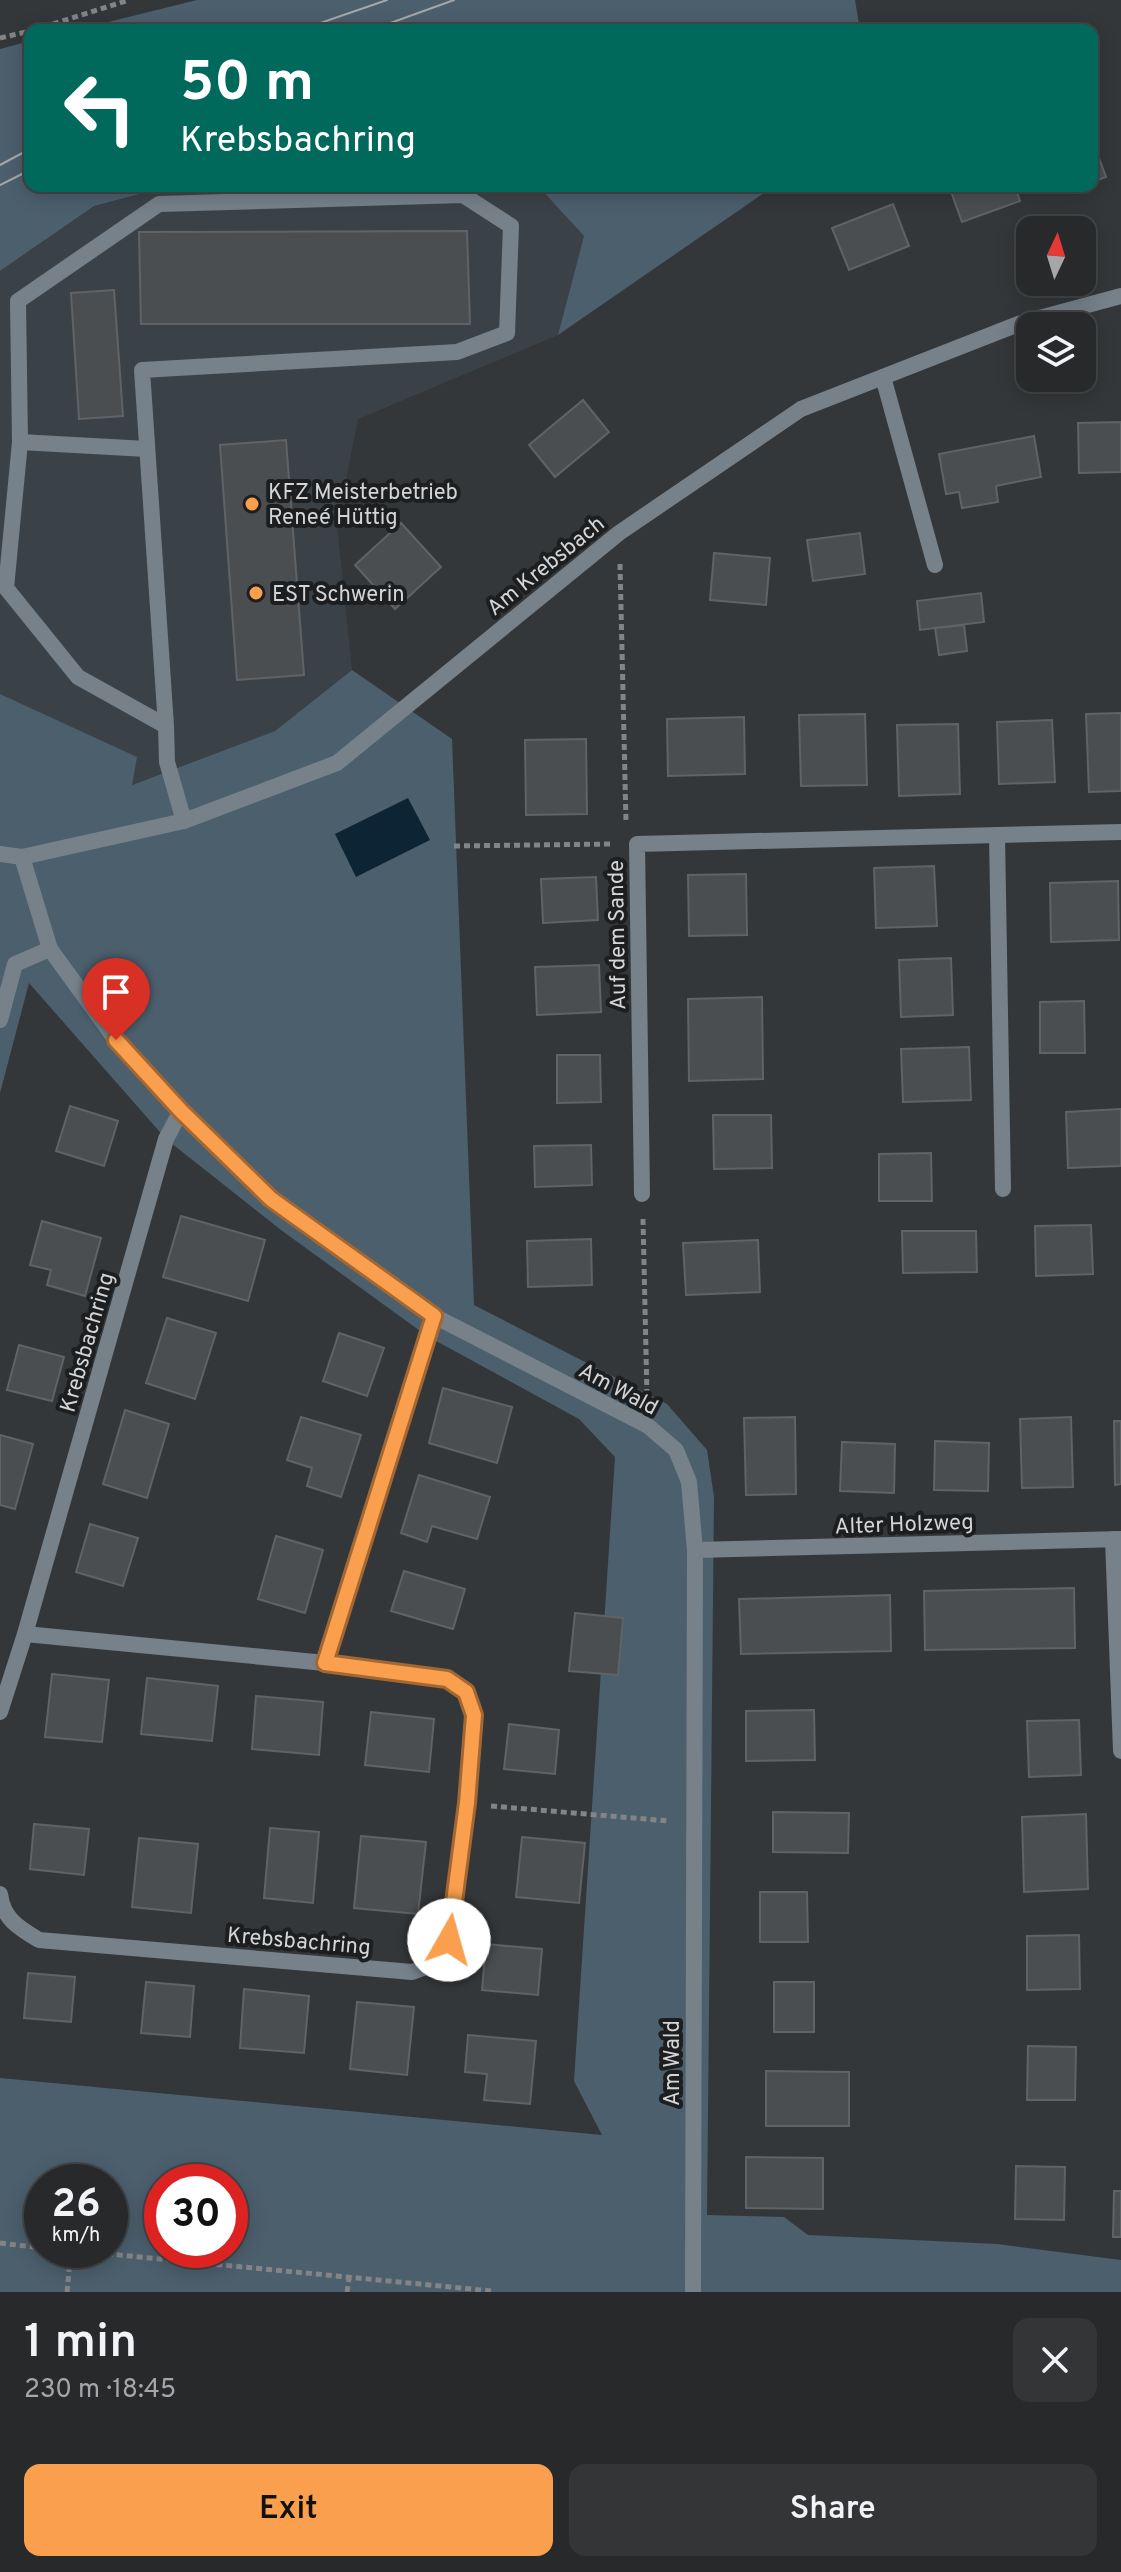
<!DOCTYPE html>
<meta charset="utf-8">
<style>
body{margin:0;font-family:Overpass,sans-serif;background:#333537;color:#f1f3f6;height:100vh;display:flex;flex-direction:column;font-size:30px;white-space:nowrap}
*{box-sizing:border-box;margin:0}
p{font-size:26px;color:#a4a6a9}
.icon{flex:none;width:44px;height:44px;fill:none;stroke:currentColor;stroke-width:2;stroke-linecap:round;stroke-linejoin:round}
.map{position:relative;height:2292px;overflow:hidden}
.sheet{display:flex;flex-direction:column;background:#27292b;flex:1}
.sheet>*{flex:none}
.guide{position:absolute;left:24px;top:24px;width:1074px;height:168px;border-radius:16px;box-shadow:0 4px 20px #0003,0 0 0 2px #434547;background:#00695c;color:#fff;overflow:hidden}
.needle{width:52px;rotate:4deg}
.buttons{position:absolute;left:1016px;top:216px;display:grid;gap:16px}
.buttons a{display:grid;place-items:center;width:80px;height:80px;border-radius:16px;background:#27292b;box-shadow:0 4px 20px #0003,0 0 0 2px #434547;font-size:40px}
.speed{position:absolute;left:24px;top:2164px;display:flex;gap:16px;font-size:40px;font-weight:700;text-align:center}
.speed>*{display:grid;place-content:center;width:104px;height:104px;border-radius:50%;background:#27292b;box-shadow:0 4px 20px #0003,0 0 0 2px #434547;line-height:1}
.speed small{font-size:20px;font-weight:400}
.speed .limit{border:12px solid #d22;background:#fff;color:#111}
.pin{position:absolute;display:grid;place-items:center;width:68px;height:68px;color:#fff;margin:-82px -34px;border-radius:50% 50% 50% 0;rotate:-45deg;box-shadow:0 0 8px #0007}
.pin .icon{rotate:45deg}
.me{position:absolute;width:88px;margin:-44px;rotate:7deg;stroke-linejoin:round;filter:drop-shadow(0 0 6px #0008)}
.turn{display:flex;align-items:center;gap:28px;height:168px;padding:0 24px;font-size:36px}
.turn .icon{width:104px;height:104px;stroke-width:2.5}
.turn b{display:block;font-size:56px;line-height:68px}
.round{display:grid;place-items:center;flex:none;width:84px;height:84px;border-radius:16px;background:#333537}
.summary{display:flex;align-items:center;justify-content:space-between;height:136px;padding:0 24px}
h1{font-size:48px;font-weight:600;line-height:60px}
.action{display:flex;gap:16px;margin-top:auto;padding:16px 24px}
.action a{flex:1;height:92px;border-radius:16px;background:#f99f4d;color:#111;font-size:32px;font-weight:600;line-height:92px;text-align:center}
.action a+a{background:#333537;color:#f1f3f6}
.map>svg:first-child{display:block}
</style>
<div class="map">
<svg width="1121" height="2292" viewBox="0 0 1121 2292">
<rect width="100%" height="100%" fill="#343739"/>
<path fill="#3a4248" d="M170 186H538L584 236 558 335 358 419 337 525 352 670 275 731 131 785 136 757 0 694V271L94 206Z"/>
<g fill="#4c5f6d" fill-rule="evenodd">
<path d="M197 0H855L860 30H76Z"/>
<path d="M30 41V186H170L94 206 0 271V49Z"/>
<path d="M538 186H774L558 335 584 236Z"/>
<path d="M352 670 452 739 474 1305 667 1404 707 1450 714 1497 707 2215 784 2217 808 2235 997 2244 1121 2260V2292H0V2078L602 2135 574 2081 615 1457 579 1419 427 1336 281 1230 166 1139 29 983 0 1093V694L137 757 132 785 275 731ZM42 2182H110V2250H42ZM162 2182H230V2250H162Z"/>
</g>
<path fill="#0c2433" d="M408 798 430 840 356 877 335 834Z"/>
<g fill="#4b4e50" stroke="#606365" stroke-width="2">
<path d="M1092 139 1106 177 1092 182Z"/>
<path d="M949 186H1015L1020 201 962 222Z"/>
<path d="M893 204 909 246 849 270 832 228Z"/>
<path d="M467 231 470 324H141L139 232Z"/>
<path d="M114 290 123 416 79 419 71 293Z"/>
<path d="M583 400 609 432 555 477 529 445Z"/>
<path d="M1121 422V472L1079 473 1078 423Z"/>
<path d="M1034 436 1041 477 996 486 998 502 962 508 959 492 946 494 939 454Z"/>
<path d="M286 440 304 675 237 680 220 445Z"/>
<path d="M401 523 441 567 395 609 355 565Z"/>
<path d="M860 533 865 574 813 581 807 540Z"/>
<path d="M714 553 770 558 766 605 710 600Z"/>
<path d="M981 593 984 622 920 630 917 601Z"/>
<path d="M964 625 967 651 939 655 935 628Z"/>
<path d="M1121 713V791L1089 792 1086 714Z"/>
<path d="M865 714 867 785 801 786 799 715Z"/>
<path d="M744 717 745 774 668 776 667 719Z"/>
<path d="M1052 720 1055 782 999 784 997 722Z"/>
<path d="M958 724 960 794 899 796 897 725Z"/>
<path d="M586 739 587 814 526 815 525 740Z"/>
<path d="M934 866 937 926 876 928 874 868Z"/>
<path d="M746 874 747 935 689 936 688 875Z"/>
<path d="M596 877 598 920 543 923 541 879Z"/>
<path d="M1118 881 1119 940 1051 942 1050 883Z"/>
<path d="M951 958 953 1015 901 1017 899 960Z"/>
<path d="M599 965 601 1012 537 1015 535 967Z"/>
<path d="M762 997 763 1079 689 1081 688 999Z"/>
<path d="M1084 1001 1085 1053H1040V1002Z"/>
<path d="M969 1047 971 1100 903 1102 901 1049Z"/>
<path d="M557 1055H600L601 1102 557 1103Z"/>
<path d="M70 1106 118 1121 104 1166 56 1151Z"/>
<path d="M1121 1109V1166L1068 1168 1066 1112Z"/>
<path d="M713 1115H771L772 1168 714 1169Z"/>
<path d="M591 1145 592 1185 535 1187 534 1146Z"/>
<path d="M931 1153 932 1201H879V1154Z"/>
<path d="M181 1216 265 1240 248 1301 163 1277Z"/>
<path d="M42 1221 101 1238 85 1296 47 1285 51 1270 30 1265Z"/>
<path d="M1091 1225 1093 1274 1036 1276 1035 1226Z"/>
<path d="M902 1231H976L977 1272 903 1273Z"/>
<path d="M591 1239 592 1285 528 1287 527 1241Z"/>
<path d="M758 1240 760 1292 686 1295 683 1243Z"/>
<path d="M167 1318 216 1333 195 1399 146 1383Z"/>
<path d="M339 1333 384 1348 367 1396 323 1381Z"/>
<path d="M19 1345 64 1357 52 1401 7 1390Z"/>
<path d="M443 1388 512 1407 497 1463 429 1443Z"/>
<path d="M125 1410 169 1424 147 1498 103 1484Z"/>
<path d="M301 1417 361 1435 341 1497 307 1486 312 1468 287 1460Z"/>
<path d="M795 1417 796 1494 746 1495 744 1418Z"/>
<path d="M1071 1417 1073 1487 1022 1488 1020 1419Z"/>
<path d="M1114 1421H1121V1484L1115 1485Z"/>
<path d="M0 1435 33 1444 15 1509 0 1505Z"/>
<path d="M935 1441 989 1443 988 1491 934 1490Z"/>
<path d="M842 1442 895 1444 894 1493 840 1491Z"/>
<path d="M419 1475 490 1497 477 1539 432 1526 427 1542 401 1533Z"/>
<path d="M90 1524 138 1538 123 1586 76 1572Z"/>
<path d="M276 1536 323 1550 305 1613 258 1599Z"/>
<path d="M404 1571 465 1589 453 1629 391 1611Z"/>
<path d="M1074 1588 1075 1648 925 1650 924 1591Z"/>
<path d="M890 1595 891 1651 741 1654 739 1599Z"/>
<path d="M575 1613 623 1618 618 1675 569 1671Z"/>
<path d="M52 1674 109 1680 102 1742 45 1737Z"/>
<path d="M147 1678 218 1686 212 1741 141 1734Z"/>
<path d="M256 1696 323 1702 319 1755 252 1749Z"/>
<path d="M814 1710 815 1760 746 1761V1711Z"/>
<path d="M371 1712 434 1719 429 1772 365 1765Z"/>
<path d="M1079 1720 1081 1775 1029 1777 1027 1721Z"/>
<path d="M509 1724 559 1730 555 1774 504 1769Z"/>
<path d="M773 1812 849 1813 848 1853 773 1852Z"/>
<path d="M1086 1814 1088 1889 1024 1892 1022 1817Z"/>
<path d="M34 1824 89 1829 84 1875 30 1869Z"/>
<path d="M270 1828 319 1832 313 1903 264 1898Z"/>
<path d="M361 1836 426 1842 418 1914 354 1908Z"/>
<path d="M522 1837 585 1843 579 1903 516 1897Z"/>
<path d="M139 1838 198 1844 191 1913 132 1907Z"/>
<path d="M760 1892H807L808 1942H760Z"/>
<path d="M1079 1935 1080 1989 1027 1990V1936Z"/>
<path d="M486 1944 542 1949 538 1995 482 1990Z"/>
<path d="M28 1973 75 1977 71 2022 24 2018Z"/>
<path d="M146 1982 194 1986 190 2037 141 2033Z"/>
<rect x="774" y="1982" width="40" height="50"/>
<path d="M244 1989 309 1996 304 2053 240 2048Z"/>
<path d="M357 2002 414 2007 407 2075 350 2069Z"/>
<path d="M468 2035 536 2041 530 2104 484 2100 487 2074 465 2072Z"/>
<path d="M1028 2046 1076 2047 1075 2100H1027Z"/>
<path d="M766 2071 849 2072V2126H766Z"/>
<path d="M746 2157 823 2158V2209L746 2208Z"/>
<path d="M1016 2166 1065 2167 1064 2220 1015 2219Z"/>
<path d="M1114 2191H1121V2237H1113Z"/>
</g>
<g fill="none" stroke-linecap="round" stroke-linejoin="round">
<g stroke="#828486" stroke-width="5" stroke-dasharray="6 4" stroke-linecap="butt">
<path d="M34 30 129 0"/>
<path d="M0 38 30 31"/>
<path d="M620 564 626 822"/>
<path d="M454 846 612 844"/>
<path d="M643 1219 647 1397"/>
<path d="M491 1806 669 1821"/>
<path d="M0 2243 42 2248"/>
<path d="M67 2250 492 2291"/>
<path d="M67 2292 71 2250"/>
<path d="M347 2292 349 2279"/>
</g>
<g stroke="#76818a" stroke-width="16">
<path d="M883 377 935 565"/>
<path d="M20 442 147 449"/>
<path d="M166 726 78 677 6 588 20 442 18 301 159 204 463 195 511 226 507 333 457 352 142 370 166 726 167 762 184 821"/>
<path d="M0 1020 15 964 50 949"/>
</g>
<g stroke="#76818a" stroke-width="16">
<path d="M997 835 1003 1189"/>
<path d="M0 854 22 857 184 821 337 763 619 533 801 409 1021 323 1121 296"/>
<path d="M22 857 50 949 116 1040 181 1111 271 1199 434 1316 648 1426 676 1450 689 1482 695 1550 693 2292"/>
<path d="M642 1194 637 844 1121 832"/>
<path d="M1113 1539 1121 1751"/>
<path d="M695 1550 1121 1539"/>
<path d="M325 1663 434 1316"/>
<path d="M0 1712 25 1634 166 1139 181 1111"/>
<path d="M0 1894C3 1919 19 1928 39 1940L412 1972 437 1963 449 1940 467 1803 474 1715 466 1692 447 1679 325 1663 25 1634"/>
</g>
<g stroke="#a5a7a9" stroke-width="2">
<path d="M300 30 387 0"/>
<path d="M371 30 454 0"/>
<path d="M0 165 30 149"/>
<path d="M0 185 30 170"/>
</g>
</g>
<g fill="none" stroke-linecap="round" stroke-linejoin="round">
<defs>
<path id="route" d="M116 1040 181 1111 271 1199 434 1316 325 1663 447 1679 466 1692 474 1715 467 1803 449 1940"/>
</defs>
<use href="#route" stroke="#a26732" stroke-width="20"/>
<use href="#route" stroke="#f99f4d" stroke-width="14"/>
</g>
<g fill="#f99f4d" stroke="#1d1e1f" stroke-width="3">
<circle cx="252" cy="504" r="8"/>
<circle cx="256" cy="593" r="8"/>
</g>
<g text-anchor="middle" stroke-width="8" stroke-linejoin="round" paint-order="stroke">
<g font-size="22" fill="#d3d5d6" stroke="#1d1e1f" text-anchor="start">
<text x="268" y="499">KFZ Meisterbetrieb<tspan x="268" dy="25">Reneé Hüttig</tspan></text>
<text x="272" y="601">EST Schwerin</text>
</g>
<g font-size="22" fill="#d3d5d6" stroke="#1d1e1f">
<text transform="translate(545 565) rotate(-39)" y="8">Am Krebsbach</text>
<text transform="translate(616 935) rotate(-91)" y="8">Auf dem Sande</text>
<text transform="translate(86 1342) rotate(-74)" y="8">Krebsbachring</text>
<text transform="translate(619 1388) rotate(28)" y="8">Am Wald</text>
<text transform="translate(904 1523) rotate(-2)" y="8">Alter Holzweg</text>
<text transform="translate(299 1940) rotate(5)" y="8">Krebsbachring</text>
<text transform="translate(671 2063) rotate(-90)" y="8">Am Wald</text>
</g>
</g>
</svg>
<div class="buttons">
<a><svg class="needle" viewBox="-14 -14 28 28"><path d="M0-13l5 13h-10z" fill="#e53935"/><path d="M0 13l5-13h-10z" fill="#a4a6a9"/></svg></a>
<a><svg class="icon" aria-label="layers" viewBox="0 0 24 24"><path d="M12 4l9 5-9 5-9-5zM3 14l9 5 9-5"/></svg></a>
</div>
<div class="speed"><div>26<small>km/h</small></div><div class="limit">30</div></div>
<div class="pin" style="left:116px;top:1040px;background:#d93025"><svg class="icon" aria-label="arrive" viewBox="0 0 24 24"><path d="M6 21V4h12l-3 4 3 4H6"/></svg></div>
<svg class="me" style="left:449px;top:1940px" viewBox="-20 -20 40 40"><circle r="19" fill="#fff"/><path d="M0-13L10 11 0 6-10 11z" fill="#f99f4d"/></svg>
<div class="guide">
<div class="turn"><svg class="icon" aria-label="left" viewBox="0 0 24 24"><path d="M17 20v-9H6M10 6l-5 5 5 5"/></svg><div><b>50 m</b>Krebsbachring</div></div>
</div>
</div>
<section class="sheet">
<div class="summary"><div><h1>1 min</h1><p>230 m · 18:45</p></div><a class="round"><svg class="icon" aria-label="close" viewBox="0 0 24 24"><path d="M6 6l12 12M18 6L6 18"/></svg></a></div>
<div class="action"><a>Exit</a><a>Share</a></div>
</section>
